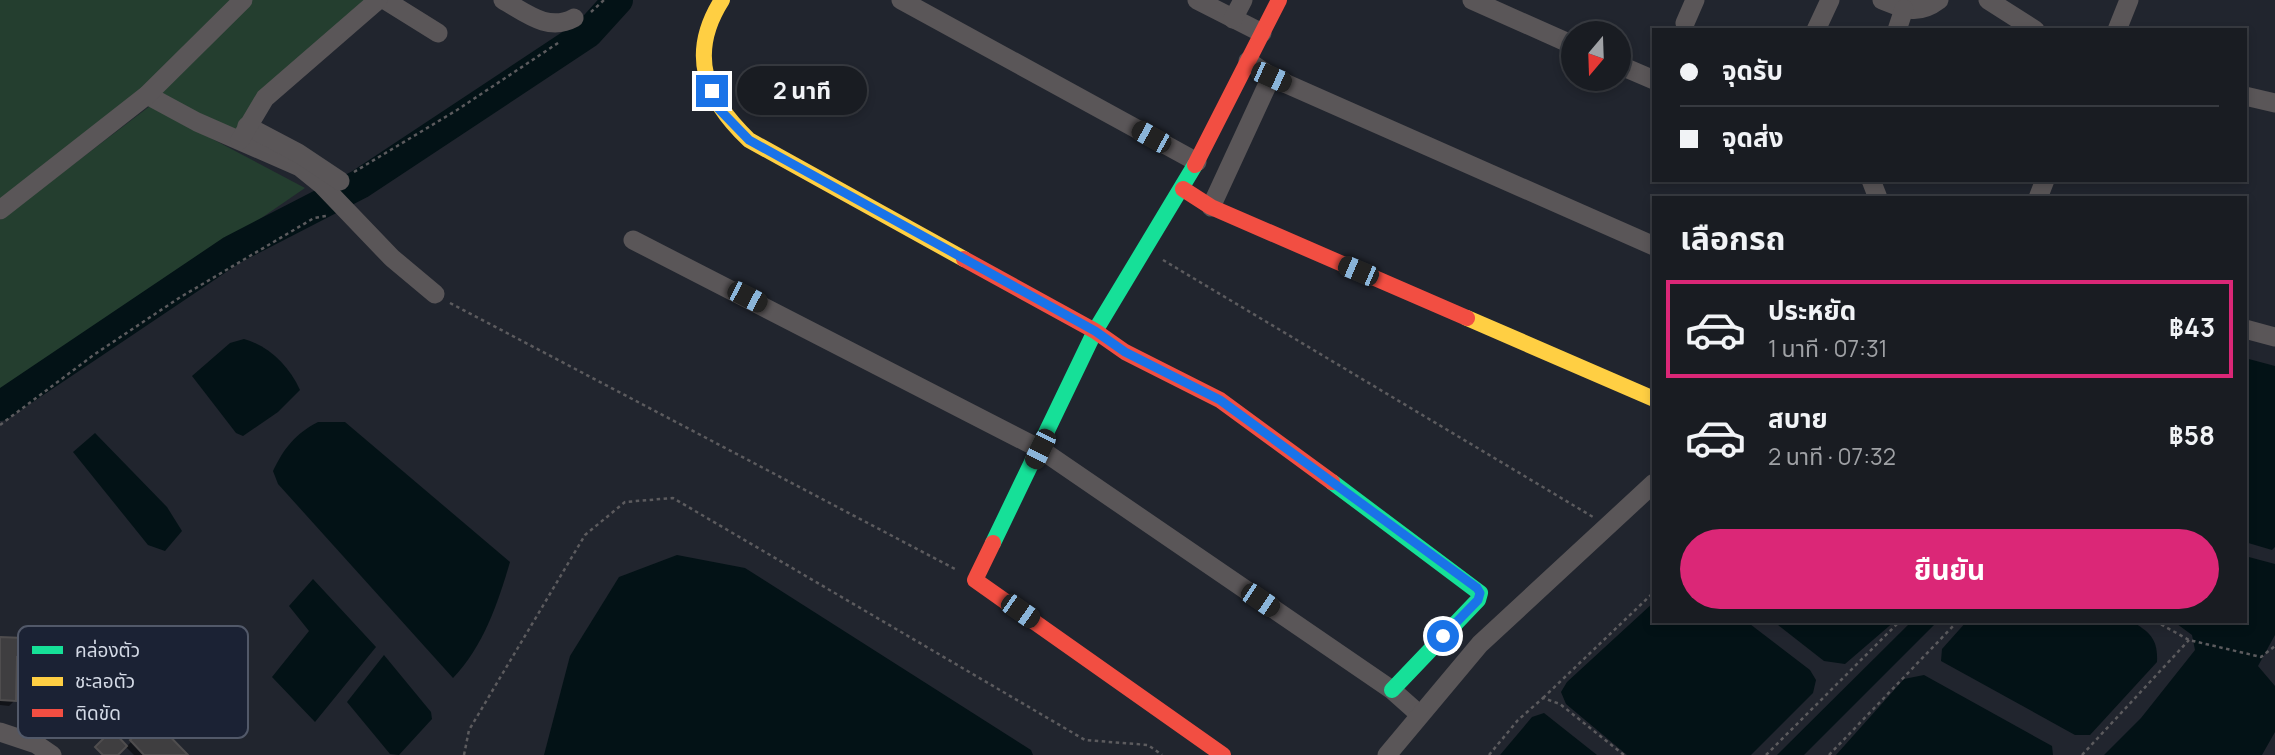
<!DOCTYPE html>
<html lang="th">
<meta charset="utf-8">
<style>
:root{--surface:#191c22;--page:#26292f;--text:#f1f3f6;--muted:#9fa1a5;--line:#373a40;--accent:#db2777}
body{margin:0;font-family:Manrope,"Noto Sans Thai",sans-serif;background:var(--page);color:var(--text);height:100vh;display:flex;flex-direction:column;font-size:26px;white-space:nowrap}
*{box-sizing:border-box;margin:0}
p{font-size:23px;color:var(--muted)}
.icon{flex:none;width:38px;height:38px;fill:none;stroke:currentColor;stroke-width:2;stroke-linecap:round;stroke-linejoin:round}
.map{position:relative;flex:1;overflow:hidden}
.sheet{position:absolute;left:1652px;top:196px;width:595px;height:427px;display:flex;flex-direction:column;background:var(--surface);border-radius:0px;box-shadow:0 4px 10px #0003,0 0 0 2px var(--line)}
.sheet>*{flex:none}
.hud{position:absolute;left:1652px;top:28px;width:595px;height:154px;border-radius:0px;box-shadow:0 4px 10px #0003,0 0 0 2px var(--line);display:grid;align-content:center;height:154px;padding:0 28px;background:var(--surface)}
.needle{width:46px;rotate:199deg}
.fabs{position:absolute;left:1561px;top:21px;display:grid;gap:14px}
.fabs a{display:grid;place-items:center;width:70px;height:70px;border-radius:50%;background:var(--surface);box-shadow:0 4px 10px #0003,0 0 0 2px var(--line);font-size:35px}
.end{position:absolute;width:32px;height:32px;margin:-16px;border:9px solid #1a73e8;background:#fff;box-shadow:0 0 0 4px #fff}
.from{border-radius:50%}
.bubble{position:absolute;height:49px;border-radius:24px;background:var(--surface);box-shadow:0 4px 10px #0003,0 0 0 2px var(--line);font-size:23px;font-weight:700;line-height:49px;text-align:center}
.car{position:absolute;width:21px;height:42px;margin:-21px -10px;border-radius:9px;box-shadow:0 0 5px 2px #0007;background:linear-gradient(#222 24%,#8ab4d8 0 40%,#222 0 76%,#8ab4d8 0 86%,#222 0)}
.hud b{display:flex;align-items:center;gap:24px;height:66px;font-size:26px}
.hud b+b{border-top:2px solid var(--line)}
.hud i{width:18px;height:18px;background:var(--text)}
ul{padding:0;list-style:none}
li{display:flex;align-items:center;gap:21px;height:98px;margin:0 14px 10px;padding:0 14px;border:4px solid transparent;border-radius:0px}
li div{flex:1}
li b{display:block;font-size:26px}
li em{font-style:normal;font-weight:700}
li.on{border-color:var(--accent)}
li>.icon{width:63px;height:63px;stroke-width:1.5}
h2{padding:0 28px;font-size:32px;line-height:84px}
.button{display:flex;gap:14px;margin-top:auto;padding:14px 28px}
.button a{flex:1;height:80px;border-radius:42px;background:var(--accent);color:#fff;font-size:28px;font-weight:700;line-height:80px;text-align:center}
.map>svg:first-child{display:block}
.green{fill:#243e2f}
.water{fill:#031216}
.shadow{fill:#0007}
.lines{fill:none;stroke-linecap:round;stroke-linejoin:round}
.river{stroke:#031216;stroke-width:30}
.building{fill:#3f3e40;stroke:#4f4d4e;stroke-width:2}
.path{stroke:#5c5b5e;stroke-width:2.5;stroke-dasharray:3.5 3.5;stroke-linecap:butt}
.street{stroke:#5a5658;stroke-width:19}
.fast{stroke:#16e098;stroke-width:16}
.slow{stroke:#ffcf43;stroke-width:16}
.jam{stroke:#f24e42;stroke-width:16}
.route{stroke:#1a73e8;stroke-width:9}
.key{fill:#1b2234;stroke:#525969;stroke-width:2}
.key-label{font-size:19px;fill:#d3d9e5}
</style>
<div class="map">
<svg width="2275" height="755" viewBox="0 0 2275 755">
<rect width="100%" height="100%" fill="#21252e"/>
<!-- green -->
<g class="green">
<polygon points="0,0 370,0 265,98 240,140 147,95 0,210"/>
<polygon points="150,106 305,188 0,397 0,220"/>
</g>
<!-- water -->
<g class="water">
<path d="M244,339C269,346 289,366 300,390L278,412L243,436L236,433L192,376L230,343Z"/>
<polygon points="2245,358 2275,366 2275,547 2272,550 2245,542"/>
<path d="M318,422H345L510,562C498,603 483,647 453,678L278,484L273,471C284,448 295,434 318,422Z"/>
<polygon points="95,433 167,507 182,531 165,551 148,545 73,452"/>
<polygon points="677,555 745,568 1031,750 1033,755 544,755 570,656 619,577"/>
<polygon points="2245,556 2275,564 2275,635 2258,666 2275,686 2275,732 2262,755 2104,755 2141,718 2195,650 2192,635 2173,621 2245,621"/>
<polygon points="313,579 376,647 315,722 272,677 309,631 289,606"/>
<polygon points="1654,602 1654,621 1746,621 1810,670 1816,680 1813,693 1751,755 1627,755 1566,704 1561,692 1567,682"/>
<polygon points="1773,621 1895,621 1845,664 1824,661"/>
<polygon points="1912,621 1938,621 1804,755 1777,755"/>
<path d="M1967,621H2131C2150,632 2158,639 2157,662L2090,735H2075L1941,661L1942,649Z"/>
<polygon points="384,655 431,712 432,719 399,755 390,754 347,702"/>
<polygon points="1924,675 2052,746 2053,755 1836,755 1904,679"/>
<polygon points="1544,713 1597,755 1500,755 1532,717"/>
</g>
<!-- shadow -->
<g class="shadow">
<polygon points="0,639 21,656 15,661 15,700 9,706 0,705"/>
<polygon points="153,721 185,755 134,755 126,747"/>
</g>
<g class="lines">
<!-- river -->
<polyline class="river" points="0,406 232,250 360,184 588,33 618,0"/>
</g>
<!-- building -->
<g class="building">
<polygon points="0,637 23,638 23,657 17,657 16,701 0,700"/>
<polygon points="153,719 188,755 144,755 130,740"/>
<polygon points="112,730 127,746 118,755 103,755 95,747"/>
</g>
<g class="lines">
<!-- path -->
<g class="path">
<polyline points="591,12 604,0"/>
<polyline points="354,172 457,110 561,41"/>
<polyline points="1163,260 1593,517"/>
<polyline points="450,303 955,569"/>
<polyline points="0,425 95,354 179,298 314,218 326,216"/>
<polyline points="2155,621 2189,640 2261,657 2275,646"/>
<polyline points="1543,698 1654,592"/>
<polyline points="464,755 469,730 585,535 625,502 673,498 1085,740 1148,745 1162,755"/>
<polyline points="1489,755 1518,720 1543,698 1560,704 1624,755"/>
<polyline points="1766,755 1900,621"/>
<polyline points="1829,755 1958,621"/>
<polyline points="2082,755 2189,640"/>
</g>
<!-- street -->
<g class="street">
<polyline points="385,0 438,33"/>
<path d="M503,0C526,13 548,32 574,18"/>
<polyline points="901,0 1197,162"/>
<polyline points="1197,0 1262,33"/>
<polyline points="1472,0 1573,45"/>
<path d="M1882,0C1904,9 1918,16 1939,0"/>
<polyline points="1988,0 2035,30"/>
<polyline points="1233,19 1243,0"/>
<polyline points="1685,23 1695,0"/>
<polyline points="1816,30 1830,0"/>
<polyline points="1897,30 1904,9"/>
<polyline points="2117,30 2129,0"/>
<polyline points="1248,61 1271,77 1654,246"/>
<polyline points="1619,65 1654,80"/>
<polyline points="147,95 197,122 300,167 321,184 392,258 435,294"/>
<polyline points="2245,96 2275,103"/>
<polyline points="247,126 298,153 340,181"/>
<polyline points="240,140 265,98 378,0"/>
<polyline points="1871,180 1878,198"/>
<polyline points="2038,198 2045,180"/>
<polyline points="1211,207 1271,77"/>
<polyline points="0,210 147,95 243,0"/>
<polyline points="633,240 1040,449 1392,690 1419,714"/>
<polyline points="2245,329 2275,337"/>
<polyline points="0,732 36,744 52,755"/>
<polyline points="1387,755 1480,644 1654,483"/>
</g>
<!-- fast -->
<g class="fast">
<polyline points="1332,482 1480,593 1478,600 1392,690"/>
<polyline points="993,543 1095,331 1195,165"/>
</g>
<!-- slow -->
<g class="slow">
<path d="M722,0C687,55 706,99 749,140L964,259"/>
<polyline points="1467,318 1654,399"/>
</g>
<!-- jam -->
<g class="jam">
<polyline points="1195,165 1279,0"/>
<polyline points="1183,189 1211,207 1467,318"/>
<polyline points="964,259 1095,331 1125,352 1220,400 1332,482"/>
<polyline points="993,543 975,580 1223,755"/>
</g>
</g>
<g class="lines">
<!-- route -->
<polyline class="route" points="712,91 718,108 749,140 1095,331 1125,352 1220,400 1477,588 1480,593 1478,600 1443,636"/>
</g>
<!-- legend -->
<rect x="18" y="626" width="230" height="112" rx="10" class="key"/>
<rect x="32" y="646" width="31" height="8" fill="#16e098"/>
<rect x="32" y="677" width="31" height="9" fill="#ffcf43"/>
<rect x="32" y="709" width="31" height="8" fill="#f24e42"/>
<g class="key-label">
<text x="75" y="657">คล่องตัว</text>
<text x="75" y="688">ชะลอตัว</text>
<text x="75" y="720">ติดขัด</text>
</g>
</svg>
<div class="fabs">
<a><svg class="needle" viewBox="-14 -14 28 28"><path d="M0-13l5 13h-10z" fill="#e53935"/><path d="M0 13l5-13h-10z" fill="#9fa1a5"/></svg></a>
</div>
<i class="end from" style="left:1443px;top:636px"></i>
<i class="end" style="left:712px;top:91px"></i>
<div class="bubble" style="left:737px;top:66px;width:130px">2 นาที</div>
<i class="car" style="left:1271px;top:77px;rotate:114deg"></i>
<i class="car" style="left:1151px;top:137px;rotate:299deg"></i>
<i class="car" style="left:1358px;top:271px;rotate:293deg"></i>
<i class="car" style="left:747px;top:297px;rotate:117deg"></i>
<i class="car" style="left:1040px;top:449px;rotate:206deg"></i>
<i class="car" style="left:1260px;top:600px;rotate:124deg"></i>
<i class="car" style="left:1020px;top:611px;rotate:125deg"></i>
<div class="hud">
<b><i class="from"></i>จุดรับ</b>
<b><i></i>จุดส่ง</b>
</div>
<section class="sheet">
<h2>เลือกรถ</h2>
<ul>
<li class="on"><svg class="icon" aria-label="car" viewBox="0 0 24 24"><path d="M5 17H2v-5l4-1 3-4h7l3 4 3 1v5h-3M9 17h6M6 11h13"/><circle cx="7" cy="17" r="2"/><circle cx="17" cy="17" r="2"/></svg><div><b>ประหยัด</b><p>1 นาที · 07:31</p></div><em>฿43</em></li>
<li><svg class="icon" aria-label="car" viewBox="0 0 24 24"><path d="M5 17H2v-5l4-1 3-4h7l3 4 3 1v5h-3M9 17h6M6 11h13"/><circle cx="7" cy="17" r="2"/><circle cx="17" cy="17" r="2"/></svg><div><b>สบาย</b><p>2 นาที · 07:32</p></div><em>฿58</em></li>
</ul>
<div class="button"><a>ยืนยัน</a></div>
</section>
</div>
